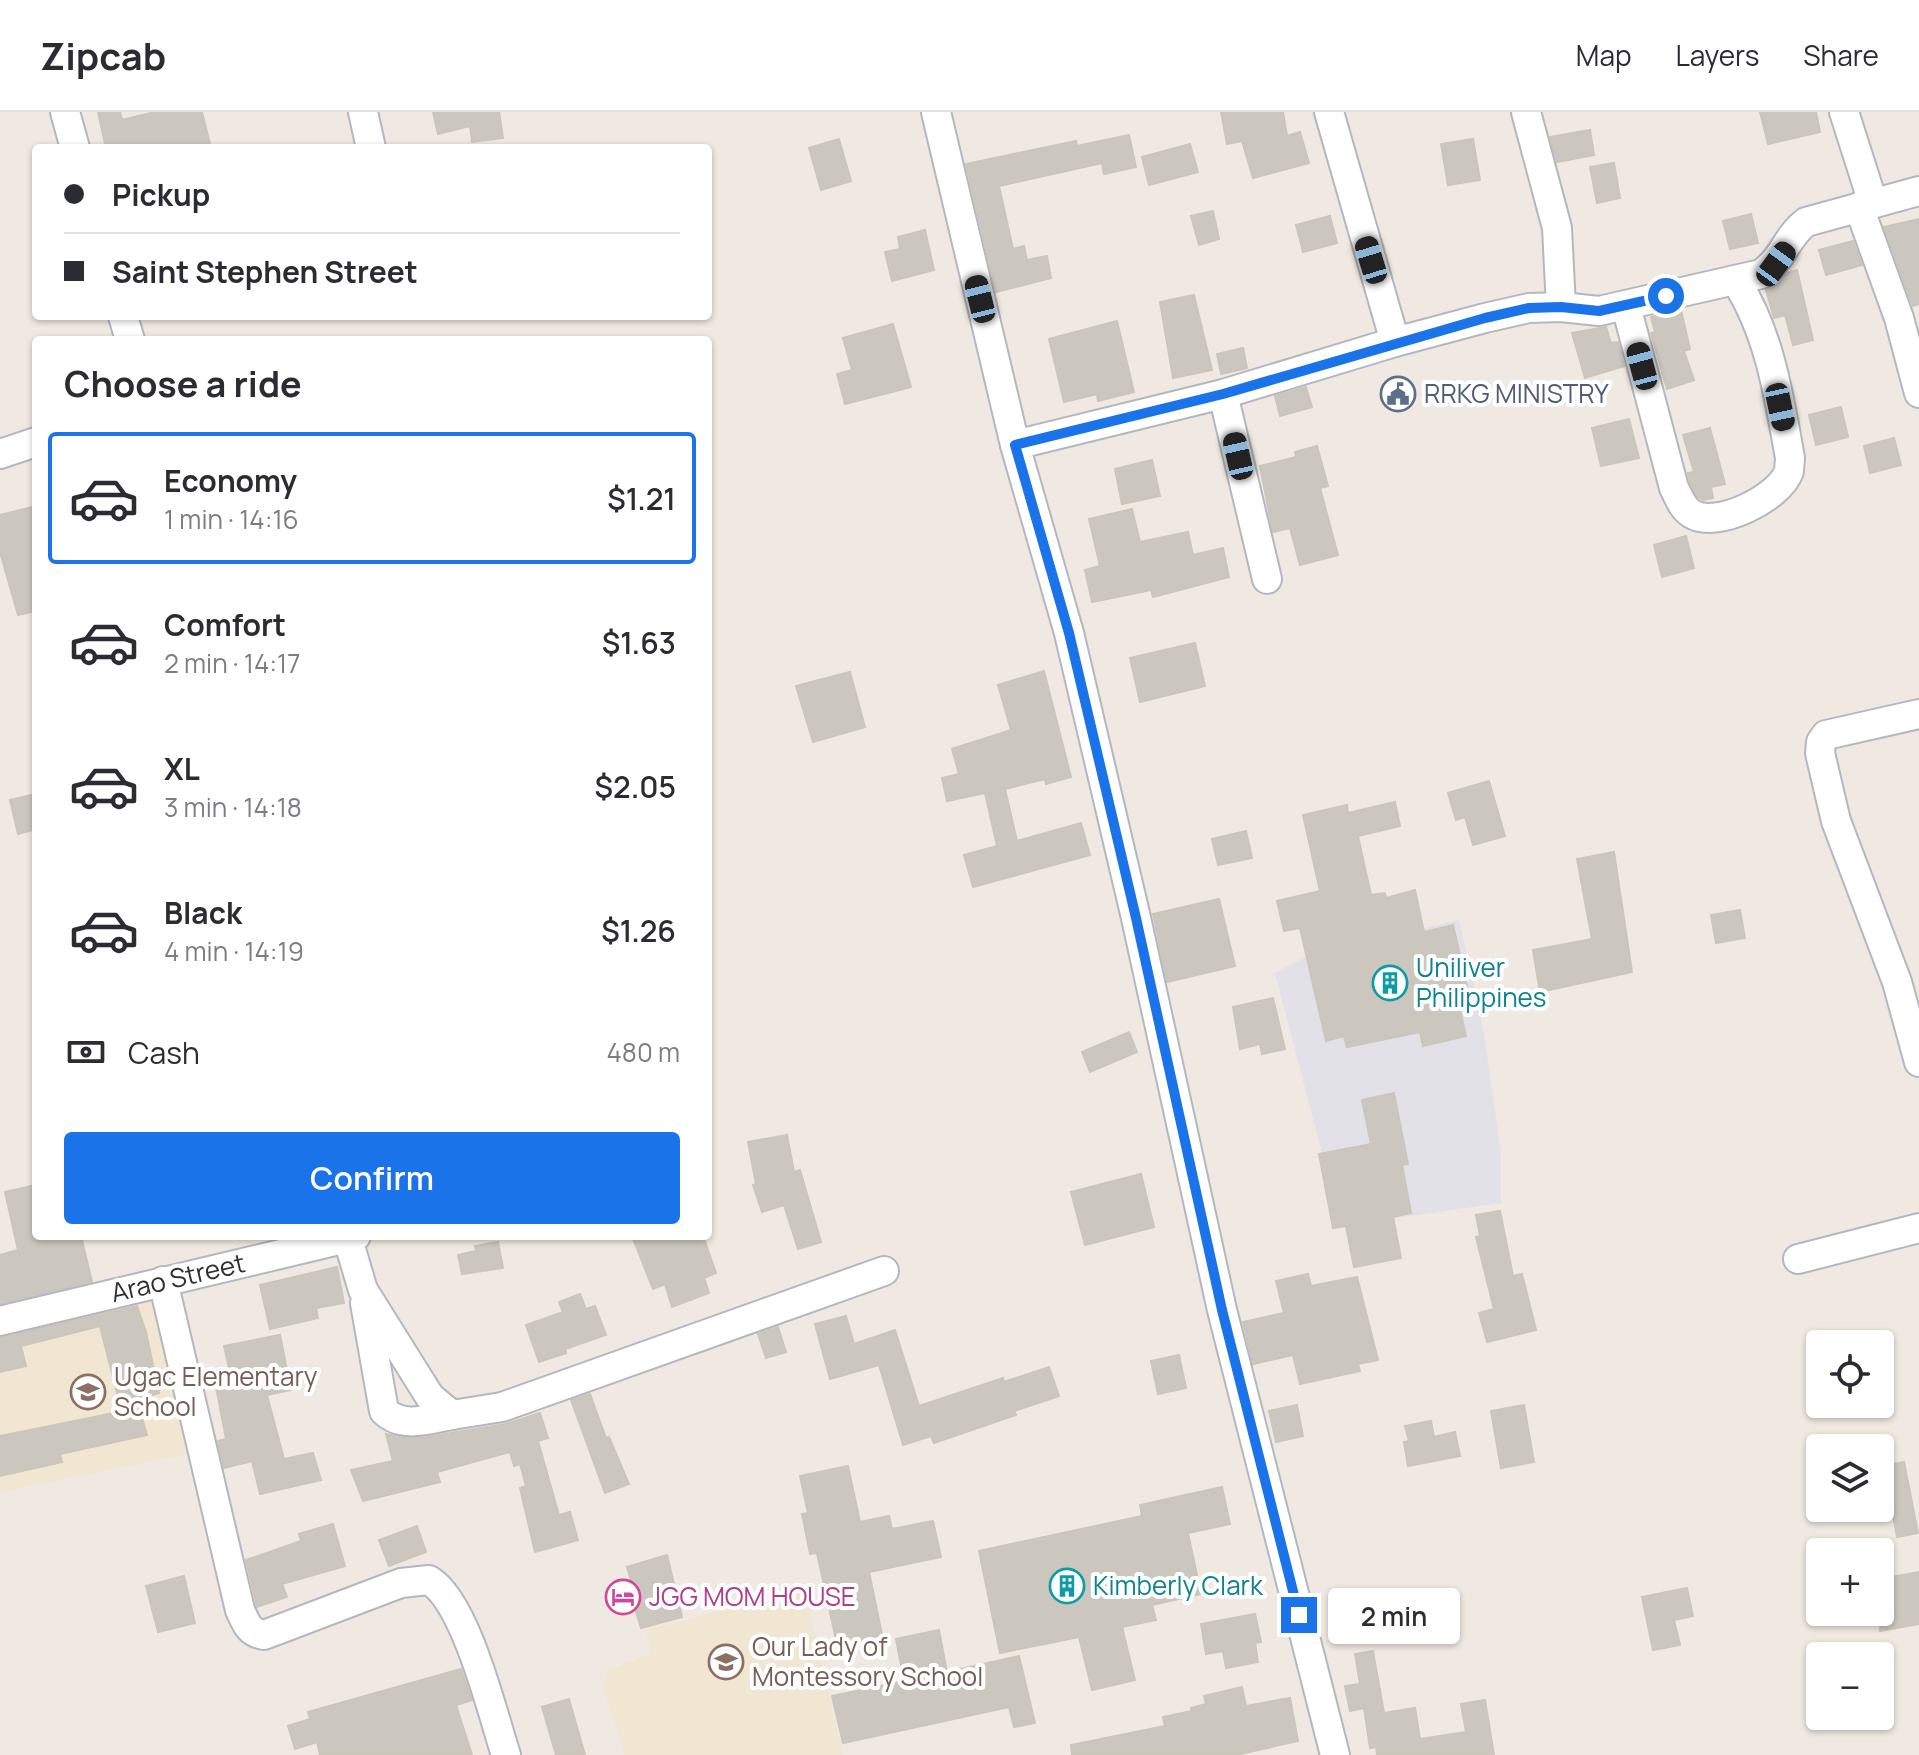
<!DOCTYPE html>
<meta charset="utf-8">
<style>
:root{--surface:#fff;--page:#f7f7f7;--text:#2b2b33;--muted:#7c7c81;--line:#e1e1e2;--accent:#1a73e8}
body{margin:0;font-family:Manrope,sans-serif;background:var(--page);color:var(--text);height:100vh;display:flex;flex-direction:column;font-size:30px;white-space:nowrap}
*{box-sizing:border-box;margin:0}
p{font-size:26px;color:var(--muted)}
.icon{flex:none;width:44px;height:44px;fill:none;stroke:currentColor;stroke-width:2;stroke-linecap:round;stroke-linejoin:round}
.map{position:relative;flex:1;overflow:hidden}
.sheet{position:absolute;left:32px;top:224px;width:680px;height:904px;display:flex;flex-direction:column;background:var(--surface);border-radius:8px;box-shadow:0 2px 6px #0004}
.sheet>*{flex:none}
.banner{position:absolute;left:32px;top:32px;width:680px;height:176px;border-radius:8px;box-shadow:0 2px 6px #0004;display:grid;align-content:center;height:176px;padding:0 32px;background:var(--surface)}
.tools{position:absolute;left:1806px;top:1218px;display:grid;gap:16px}
.tools a{display:grid;place-items:center;width:88px;height:88px;border-radius:8px;background:var(--surface);box-shadow:0 2px 6px #0004;font-size:40px}
.end{position:absolute;width:36px;height:36px;margin:-18px;border:10px solid #1a73e8;background:#fff;box-shadow:0 0 0 4px #fff}
.from{border-radius:50%}
.bubble{position:absolute;height:56px;border-radius:8px;background:var(--surface);box-shadow:0 2px 6px #0004;font-size:26px;font-weight:600;line-height:56px;text-align:center}
.car{position:absolute;width:24px;height:48px;margin:-24px -12px;border-radius:10px;box-shadow:0 0 6px 2px #0007;background:linear-gradient(#222 24%,#8ab4d8 0 40%,#222 0 76%,#8ab4d8 0 86%,#222 0)}
.banner b{display:flex;align-items:center;gap:28px;height:76px;font-size:30px}
.banner b+b{border-top:2px solid var(--line)}
.banner i{width:20px;height:20px;background:var(--text)}
ul{padding:0;list-style:none}
li{display:flex;align-items:center;gap:24px;height:132px;margin:0 16px 12px;padding:0 16px;border:4px solid transparent;border-radius:8px}
li div{flex:1}
li b{display:block;font-size:30px}
li em{font-style:normal;font-weight:600}
li.selected{border-color:var(--accent)}
li>.icon{width:72px;height:72px;stroke-width:1.5}
h2{padding:0 32px;font-size:36px;line-height:96px}
.pay{display:flex;align-items:center;gap:20px;height:88px;padding:0 32px;font-size:30px}
.pay p{margin-inline-start:auto}
.primary-button{display:flex;gap:16px;margin-top:auto;padding:16px 32px}
.primary-button a{flex:1;height:92px;border-radius:8px;background:var(--accent);color:#fff;font-size:32px;font-weight:600;line-height:92px;text-align:center}
header{display:flex;align-items:center;gap:48px;box-sizing:border-box;height:112px;padding:0 40px;background:var(--surface);border-bottom:2px solid var(--line)}
header strong{font-size:38px}
nav{display:flex;gap:44px;margin-inline-start:auto;font-size:28px}
.map>svg:first-child{display:block}
.industrial{fill:#e3e1e8}
.education{fill:#f0e6d1}
.building{fill:#cbc7bf;stroke:#cbc5ba;stroke-width:2}
.lines{fill:none;stroke-linecap:round;stroke-linejoin:round}
.minor-casing{stroke:#b4b7c1;stroke-width:32}
.minor{stroke:#fff;stroke-width:28}
.route{stroke:#1a73e8;stroke-width:10}
.labels{text-anchor:middle;stroke-width:8;stroke-linejoin:round;paint-order:stroke}
.service-label{font-size:26px;fill:#4e5e75;stroke:#fff;text-anchor:start}
.culture-label{font-size:26px;fill:#0d838f;stroke:#fff;text-anchor:start}
.street-label{font-size:26px;fill:#2e2e2e;stroke:#fff}
.education-label{font-size:26px;fill:#785e54;stroke:#fff;text-anchor:start}
.hotel-label{font-size:26px;fill:#b23c85;stroke:#fff;text-anchor:start}
</style>
<header>
<strong>Zipcab</strong>
<nav><a>Map</a><a>Layers</a><a>Share</a></nav>
</header>
<div class="map">
<svg width="1919" height="1643" viewBox="0 0 1919 1643">
<rect width="100%" height="100%" fill="#efe9e1"/>
<!-- industrial -->
<polygon class="industrial" points="1459,808 1484,921 1501,1041 1501,1091 1341,1114 1275,861 1311,842"/>
<!-- education -->
<g class="education">
<polygon points="152,1179 192,1341 0,1380 0,1218"/>
<polygon points="803,1472 843,1643 625,1643 603,1575 608,1558 651,1542 646,1518 684,1509"/>
</g>
<!-- building -->
<g class="building">
<polygon points="98,0 120,0 122,8 155,0 202,0 211,36 106,36"/>
<polygon points="433,0 499,0 503,26 472,30 470,14 438,22"/>
<polygon points="1221,0 1283,0 1287,24 1300,20 1309,51 1253,66 1242,29 1227,32"/>
<polygon points="1760,0 1816,0 1820,20 1768,32"/>
<polygon points="1590,18 1594,43 1557,50 1550,25"/>
<polygon points="1129,23 1136,55 1104,62 1102,51 999,74 1013,137 1024,134 1027,148 1047,144 1051,166 996,180 966,52 1076,29 1077,34"/>
<polygon points="839,27 851,69 821,78 809,36"/>
<polygon points="1473,27 1480,68 1448,73 1441,32"/>
<polygon points="1190,32 1198,60 1149,73 1142,45"/>
<polygon points="1614,51 1620,86 1597,91 1590,55"/>
<polygon points="1213,99 1219,127 1199,133 1191,104"/>
<polygon points="1751,102 1758,131 1730,137 1723,109"/>
<polygon points="1330,104 1337,131 1303,140 1296,113"/>
<polygon points="1919,107 1919,192 1913,194 1884,115"/>
<polygon points="925,118 934,158 892,169 885,140 900,137 898,125"/>
<polygon points="1853,129 1862,153 1826,163 1819,138"/>
<polygon points="1797,158 1813,228 1793,233 1785,203 1774,206 1766,178 1787,161"/>
<polygon points="1194,183 1212,258 1173,266 1160,190"/>
<polygon points="1681,198 1690,237 1684,239 1694,268 1667,277 1651,221 1655,220 1651,205"/>
<polygon points="1117,209 1134,280 1098,289 1097,282 1064,290 1049,227"/>
<polygon points="893,212 911,275 845,292 837,262 852,258 843,226"/>
<polygon points="1606,215 1611,231 1618,230 1624,254 1585,266 1572,221"/>
<polygon points="1243,236 1247,256 1221,262 1217,242"/>
<polygon points="1306,275 1312,295 1280,304 1275,284"/>
<polygon points="1841,295 1848,325 1816,333 1809,303"/>
<polygon points="1629,307 1639,346 1601,354 1592,316"/>
<polygon points="1710,316 1725,372 1711,375 1713,386 1703,388 1697,384 1690,370 1688,361 1694,360 1683,323"/>
<polygon points="1894,326 1901,353 1870,361 1864,334"/>
<polygon points="1317,334 1328,374 1320,376 1338,443 1300,453 1290,416 1273,420 1260,354 1296,345 1295,340"/>
<polygon points="1152,348 1160,384 1122,392 1115,357"/>
<polygon points="36,394 36,499 18,503 0,440 0,403"/>
<polygon points="1132,397 1140,430 1188,420 1193,443 1223,436 1229,465 1153,485 1151,478 1092,490 1085,458 1100,454 1089,407"/>
<polygon points="1686,424 1694,456 1662,465 1654,433"/>
<polygon points="1195,531 1205,574 1140,590 1130,546"/>
<polygon points="1044,559 1071,665 1046,672 1045,667 1005,677 1017,729 1081,711 1090,743 973,775 964,743 997,734 985,681 947,689 942,666 959,662 952,637 1011,618 998,573"/>
<polygon points="850,560 865,615 813,630 796,574"/>
<polygon points="1489,669 1505,724 1473,733 1465,705 1456,708 1448,681"/>
<polygon points="36,682 36,717 18,722 10,688"/>
<polygon points="1395,690 1400,714 1358,724 1371,783 1385,781 1386,786 1415,778 1424,820 1453,813 1472,895 1460,898 1466,924 1423,934 1420,920 1347,935 1344,924 1326,929 1300,816 1284,819 1277,789 1320,779 1303,703 1347,693 1348,701"/>
<polygon points="1246,719 1252,746 1218,753 1212,727"/>
<polygon points="1614,740 1632,860 1540,880 1533,838 1592,827 1577,747"/>
<polygon points="1219,787 1235,854 1167,870 1153,802"/>
<polygon points="1740,798 1745,826 1716,831 1711,803"/>
<polygon points="1273,886 1285,937 1262,942 1260,932 1240,937 1233,895"/>
<polygon points="1129,920 1137,940 1090,960 1082,940"/>
<polygon points="1394,981 1408,1052 1402,1053 1411,1101 1393,1105 1401,1146 1354,1155 1346,1114 1333,1116 1319,1042 1371,1032 1362,988"/>
<polygon points="787,1023 794,1060 800,1058 821,1130 798,1137 784,1093 762,1100 753,1073 756,1072 748,1030"/>
<polygon points="1141,1062 1154,1115 1085,1133 1071,1080"/>
<polygon points="36,1073 36,1124 81,1124 92,1170 0,1192 0,1143 18,1138 5,1080"/>
<polygon points="1500,1099 1513,1164 1522,1162 1536,1218 1487,1230 1479,1201 1494,1197 1476,1125 1480,1124 1476,1103"/>
<polygon points="632,1124 703,1124 716,1161 704,1166 709,1181 672,1195 665,1172 653,1177"/>
<polygon points="498,1130 503,1156 462,1162 458,1143 476,1139 475,1134"/>
<polygon points="337,1155 344,1191 316,1196 318,1206 270,1217 260,1173"/>
<polygon points="1308,1162 1311,1174 1357,1165 1378,1248 1358,1252 1360,1259 1300,1272 1293,1243 1253,1252 1243,1210 1284,1201 1276,1169"/>
<polygon points="580,1182 586,1197 595,1194 606,1223 565,1237 566,1241 539,1250 526,1213 563,1200 559,1190"/>
<polygon points="137,1194 146,1220 159,1281 120,1293 100,1214 21,1234 26,1254 0,1260 0,1226"/>
<polygon points="846,1204 854,1232 895,1218 919,1294 1003,1266 1004,1270 1049,1255 1059,1284 1014,1299 1016,1303 934,1331 931,1324 903,1333 879,1253 830,1267 815,1212"/>
<polygon points="778,1215 786,1240 766,1246 758,1222"/>
<polygon points="280,1223 291,1278 267,1283 284,1347 313,1341 321,1368 260,1382 252,1349 224,1356 218,1329 226,1327 213,1259 229,1256 224,1234"/>
<polygon points="1179,1243 1186,1276 1158,1282 1151,1249"/>
<polygon points="590,1282 606,1326 609,1325 629,1372 605,1381 571,1288"/>
<polygon points="1297,1293 1303,1324 1276,1330 1269,1299"/>
<polygon points="1524,1293 1534,1350 1501,1356 1491,1299"/>
<polygon points="139,1296 147,1323 60,1342 62,1350 0,1364 0,1324"/>
<polygon points="540,1301 548,1326 538,1329 559,1403 570,1400 578,1428 535,1440 520,1376 526,1374 520,1352 514,1354 510,1340 437,1360 440,1370 363,1389 351,1358 393,1349 386,1322 408,1326 427,1325 505,1312"/>
<polygon points="1431,1309 1434,1325 1455,1320 1460,1344 1408,1354 1404,1330 1409,1329 1405,1314"/>
<polygon points="1904,1350 1918,1421 1897,1425 1893,1404 1880,1406 1880,1355"/>
<polygon points="848,1354 860,1410 889,1404 892,1417 933,1409 941,1445 869,1460 883,1527 838,1537 817,1441 810,1442 802,1402 808,1401 800,1364"/>
<polygon points="1222,1375 1230,1412 1188,1421 1201,1482 1152,1493 1156,1508 1122,1515 1135,1568 1092,1578 1079,1525 1000,1541 979,1439 1142,1404 1140,1393"/>
<polygon points="333,1412 345,1454 282,1472 287,1485 257,1495 246,1448 301,1429 299,1422"/>
<polygon points="417,1414 426,1440 389,1454 379,1428"/>
<polygon points="667,1443 682,1505 641,1516 633,1490 637,1489 627,1455"/>
<polygon points="1919,1460 1919,1512 1880,1519 1880,1467"/>
<polygon points="184,1464 195,1511 158,1520 146,1474"/>
<polygon points="1687,1476 1693,1504 1674,1508 1680,1533 1653,1538 1642,1485"/>
<polygon points="1255,1502 1261,1530 1255,1531 1258,1550 1226,1556 1223,1539 1206,1542 1201,1512"/>
<polygon points="939,1518 947,1560 1019,1544 1035,1611 1014,1615 1009,1595 843,1631 832,1584 904,1569 896,1527"/>
<polygon points="1373,1539 1384,1601 1415,1596 1420,1627 1466,1620 1461,1592 1485,1588 1494,1643 1377,1643 1376,1635 1370,1636 1364,1596 1350,1599 1345,1574 1360,1572 1355,1542"/>
<polygon points="461,1557 472,1588 456,1593 472,1643 320,1643 317,1630 295,1637 288,1614 310,1607 308,1600"/>
<polygon points="1242,1575 1246,1594 1290,1586 1298,1629 1236,1643 1072,1643 1071,1633 1165,1614 1163,1605 1192,1599 1191,1596 1206,1592 1204,1584"/>
<polygon points="569,1587 585,1643 556,1643 542,1595"/>
</g>
<g class="lines">
<!-- minor casing -->
<g class="minor-casing">
<g id="minor">
<polyline points="65,0 75,36"/>
<polyline points="363,0 371,36"/>
<polyline points="936,0 1015,333 1069,521 1136,806 1222,1198 1335,1643"/>
<polyline points="1329,0 1395,230"/>
<polyline points="1526,0 1557,116 1561,195"/>
<polyline points="1844,0 1873,91"/>
<polyline points="1859,95 1899,206 1919,281"/>
<path d="M1626,194L1674,376C1679,385 1682,396 1692,402C1717,417 1780,386 1789,359C1789,358 1790,347 1790,346C1779,285 1770,222 1736,169"/>
<polyline points="123,204 130,228"/>
<polyline points="1223,282 1267,467"/>
<path d="M1015,333L1223,282L1395,230L1485,206L1529,196L1561,195L1599,199L1761,162C1785,145 1786,125 1806,110L1919,79"/>
<polyline points="0,342 36,330"/>
<polyline points="1919,602 1826,623 1821,630 1820,641 1836,709 1897,870 1919,950"/>
<polyline points="347,1124 363,1178 430,1285 452,1303 502,1295 884,1159"/>
<polyline points="1798,1147 1919,1116"/>
<path d="M163,1169L240,1498C246,1511 249,1521 264,1523L401,1471L429,1468C466,1490 492,1600 506,1643"/>
<path d="M365,1191L384,1299C403,1317 429,1307 452,1303"/>
<polyline points="0,1209 356,1124"/>
</g>
</g>
<!-- minor -->
<use href="#minor" class="minor"/>
</g>
<g class="lines">
<!-- route -->
<polyline class="route" points="1299,1503 1222,1198 1136,806 1069,521 1015,333 1223,282 1485,206 1529,196 1561,195 1599,199 1666,184"/>
</g>
<!-- icons -->
<defs>
<g id="civic-ring" transform="scale(1.8)"><circle r="9.5" fill="#fff" stroke="#5c6f8a" stroke-width="1.5"/><path d="M-.6-6.5H3V-4.5H.6V-3L4-1V1h2V6H-6V1h2V-1L-.6-3ZM-1.2 2.5V6h2.4V2.5Z" fill="#5c6f8a"/></g>
<g id="building-ring" transform="scale(1.8)"><circle r="9.5" fill="#fff" stroke="#0f9aa8" stroke-width="1.5"/><path d="M-4-6H4V6H1V3H-1V6H-4ZM-2.5-4.3h1.7v1.8h-1.7ZM.8-4.3h1.7v1.8H.8ZM-2.5-1h1.7V.8h-1.7ZM.8-1h1.7V.8H.8Z" fill="#0f9aa8"/></g>
<g id="school-ring" transform="scale(1.8)"><circle r="9.5" fill="#fff" stroke="#8d6e63" stroke-width="1.5"/><path d="M0-5L7-2L0 1L-7-2ZM-4 1L0 2.5L4 1V4Q0 6-4 4Z" fill="#8d6e63"/></g>
<g id="hotel-ring" transform="scale(1.8)"><circle r="9.5" fill="#fff" stroke="#d1479c" stroke-width="1.5"/><path d="M-6-4.5h1.5V1H6V5H4.5V3h-9V5H-6ZM-4 0a1.8 1.8 0 1 1 3.6 0ZM.5 0V-2.5h3Q6-2.5 6 0Z" fill="#d1479c"/></g>
</defs>
<g fill-rule="evenodd">
<use href="#civic-ring" x="1398" y="282"/>
<use href="#building-ring" x="1390" y="871"/>
<use href="#school-ring" x="88" y="1280"/>
<use href="#building-ring" x="1067" y="1474"/>
<use href="#hotel-ring" x="623" y="1485"/>
<use href="#school-ring" x="726" y="1550"/>
</g>
<g class="labels">
<!-- service labels -->
<g class="service-label">
<text x="1424" y="291">RRKG MINISTRY</text>
</g>
<!-- culture labels -->
<g class="culture-label">
<text x="1416" y="865">Uniliver<tspan x="1416" dy="30">Philippines</tspan></text>
<text x="1093" y="1483">Kimberly Clark</text>
</g>
<!-- street labels -->
<g class="street-label">
<text transform="translate(178 1166) rotate(-13)" y="9">Arao Street</text>
</g>
<!-- education labels -->
<g class="education-label">
<text x="114" y="1274">Ugac Elementary<tspan x="114" dy="30">School</tspan></text>
<text x="752" y="1544">Our Lady of<tspan x="752" dy="30">Montessory School</tspan></text>
</g>
<!-- hotel labels -->
<g class="hotel-label">
<text x="649" y="1494">JGG MOM HOUSE</text>
</g>
</g>
</svg>
<div class="tools">
<a><svg class="icon" aria-label="locate" viewBox="0 0 24 24"><circle cx="12" cy="12" r="6"/><path d="M12 2v4M12 18v4M2 12h4M18 12h4"/></svg></a>
<a><svg class="icon" aria-label="layers" viewBox="0 0 24 24"><path d="M12 4l9 5-9 5-9-5zM3 14l9 5 9-5"/></svg></a>
<a>+</a>
<a>−</a>
</div>
<i class="end from" style="left:1666px;top:184px"></i>
<i class="end" style="left:1299px;top:1503px"></i>
<div class="bubble" style="left:1328px;top:1476px;width:132px">2 min</div>
<i class="car" style="left:1371px;top:148px;rotate:343deg"></i>
<i class="car" style="left:1776px;top:152px;rotate:36deg"></i>
<i class="car" style="left:980px;top:187px;rotate:346deg"></i>
<i class="car" style="left:1642px;top:254px;rotate:345deg"></i>
<i class="car" style="left:1780px;top:295px;rotate:168deg"></i>
<i class="car" style="left:1238px;top:344px;rotate:347deg"></i>
<div class="banner">
<b><i class="from"></i>Pickup</b>
<b><i></i>Saint Stephen Street</b>
</div>
<section class="sheet">
<h2>Choose a ride</h2>
<ul>
<li class="selected"><svg class="icon" aria-label="car" viewBox="0 0 24 24"><path d="M5 17H2v-5l4-1 3-4h7l3 4 3 1v5h-3M9 17h6M6 11h13"/><circle cx="7" cy="17" r="2"/><circle cx="17" cy="17" r="2"/></svg><div><b>Economy</b><p>1 min · 14:16</p></div><em>$1.21</em></li>
<li><svg class="icon" aria-label="car" viewBox="0 0 24 24"><path d="M5 17H2v-5l4-1 3-4h7l3 4 3 1v5h-3M9 17h6M6 11h13"/><circle cx="7" cy="17" r="2"/><circle cx="17" cy="17" r="2"/></svg><div><b>Comfort</b><p>2 min · 14:17</p></div><em>$1.63</em></li>
<li><svg class="icon" aria-label="car" viewBox="0 0 24 24"><path d="M5 17H2v-5l4-1 3-4h7l3 4 3 1v5h-3M9 17h6M6 11h13"/><circle cx="7" cy="17" r="2"/><circle cx="17" cy="17" r="2"/></svg><div><b>XL</b><p>3 min · 14:18</p></div><em>$2.05</em></li>
<li><svg class="icon" aria-label="car" viewBox="0 0 24 24"><path d="M5 17H2v-5l4-1 3-4h7l3 4 3 1v5h-3M9 17h6M6 11h13"/><circle cx="7" cy="17" r="2"/><circle cx="17" cy="17" r="2"/></svg><div><b>Black</b><p>4 min · 14:19</p></div><em>$1.26</em></li>
</ul>
<div class="pay"><svg class="icon" aria-label="cash" viewBox="0 0 24 24"><path d="M3 7h18v10H3z"/><circle cx="12" cy="12" r="2"/></svg>Cash<p>480 m</p></div>
<div class="primary-button"><a>Confirm</a></div>
</section>
</div>
